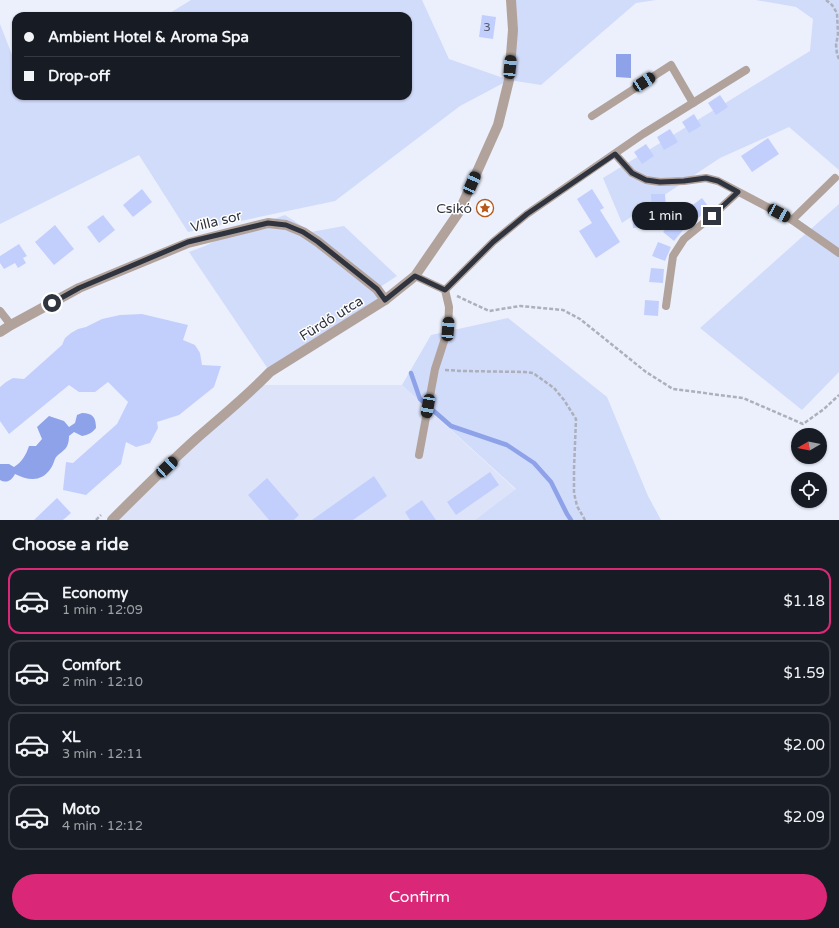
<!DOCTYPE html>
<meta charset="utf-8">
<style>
:root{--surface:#171b24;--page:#242831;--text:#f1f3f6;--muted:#9ea1a6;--line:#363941;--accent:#db2777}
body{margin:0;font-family:"Varela Round",sans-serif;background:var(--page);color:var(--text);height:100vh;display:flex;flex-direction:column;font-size:15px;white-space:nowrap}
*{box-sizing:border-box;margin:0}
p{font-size:13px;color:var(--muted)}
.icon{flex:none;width:22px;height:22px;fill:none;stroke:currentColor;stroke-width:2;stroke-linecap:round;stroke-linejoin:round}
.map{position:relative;height:520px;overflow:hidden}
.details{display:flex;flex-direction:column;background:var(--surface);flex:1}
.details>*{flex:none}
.guide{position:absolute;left:12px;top:12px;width:400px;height:88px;border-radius:12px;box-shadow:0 1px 3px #0004;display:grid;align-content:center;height:88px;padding:0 12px;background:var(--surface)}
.needle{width:26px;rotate:260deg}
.fabs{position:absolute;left:791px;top:428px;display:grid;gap:8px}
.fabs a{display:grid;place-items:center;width:36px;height:36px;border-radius:50%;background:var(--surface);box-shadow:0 1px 3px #0004;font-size:20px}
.end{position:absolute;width:18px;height:18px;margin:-9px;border:5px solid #30343f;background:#fff;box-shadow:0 0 0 2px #fff}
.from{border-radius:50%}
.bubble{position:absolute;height:28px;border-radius:14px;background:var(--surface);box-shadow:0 1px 3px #0004;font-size:13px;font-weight:600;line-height:28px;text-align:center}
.car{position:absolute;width:12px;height:24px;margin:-12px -6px;border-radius:5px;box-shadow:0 0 3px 1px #0007;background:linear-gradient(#222 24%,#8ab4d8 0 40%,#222 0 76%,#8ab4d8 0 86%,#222 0)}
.guide b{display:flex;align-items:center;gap:14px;height:38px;font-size:15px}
.guide b+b{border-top:1px solid var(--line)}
.guide i{width:10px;height:10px;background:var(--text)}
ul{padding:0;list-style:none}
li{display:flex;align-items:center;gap:12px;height:66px;margin:0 8px 6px;padding:0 4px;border:2px solid var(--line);border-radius:12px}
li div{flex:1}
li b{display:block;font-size:15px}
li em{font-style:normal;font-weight:600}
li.selected{border-color:var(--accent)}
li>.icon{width:36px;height:36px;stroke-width:1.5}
h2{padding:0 12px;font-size:18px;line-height:48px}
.cta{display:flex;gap:8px;margin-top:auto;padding:8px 12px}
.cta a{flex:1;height:46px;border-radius:24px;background:var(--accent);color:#fff;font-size:16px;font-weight:600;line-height:46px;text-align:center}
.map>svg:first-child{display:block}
.built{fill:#dde4fa}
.green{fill:#d1dbfa}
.water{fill:#8ea2ea}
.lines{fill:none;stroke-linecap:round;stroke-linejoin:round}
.stream{stroke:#8ea2ea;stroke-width:4.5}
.building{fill:#c2cffd}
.path{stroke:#acb0bc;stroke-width:2.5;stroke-dasharray:4 2;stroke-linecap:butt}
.lane{stroke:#b1a39c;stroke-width:8}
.street{stroke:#b1a39c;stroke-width:10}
.route{stroke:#30343f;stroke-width:5}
.labels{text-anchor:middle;stroke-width:3;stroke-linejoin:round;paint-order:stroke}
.number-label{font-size:12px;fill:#545b6e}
.poi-label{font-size:14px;fill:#30343f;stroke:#fff;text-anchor:end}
.street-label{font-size:14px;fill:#30343f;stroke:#fff}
</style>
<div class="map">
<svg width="839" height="520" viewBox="0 0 839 520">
<rect width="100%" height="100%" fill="#ecf0fc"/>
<!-- built -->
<polygon class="built" points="257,385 402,385 516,490 475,520 116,520"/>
<!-- green -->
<g class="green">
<polygon points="191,0 422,0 449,59 509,80 511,0 656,0 636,3 541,85 509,80 460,106 335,201 188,232 139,155 0,224 0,24 16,65 16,96 28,96 29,99 34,96 408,96 408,16 165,16"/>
<polygon points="756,0 839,0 839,170 789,127 720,158 622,223 603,178 810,51 813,19 796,7"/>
<polygon points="839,204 839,372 802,410 700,328"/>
<polygon points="285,215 311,232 344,226 397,276 377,289 385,300 270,372 189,252 205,246 221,238"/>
<polygon points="508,318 607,397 648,496 661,520 475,520 516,489 402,385 431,335"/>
</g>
<!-- water -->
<g class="water">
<polygon points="616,54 631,54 631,78 616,77"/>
<path d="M82,413C93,413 96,418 96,428C92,433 88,435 82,436L74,432L69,436C69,441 68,447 64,450C62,452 59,454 57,456C54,459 54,464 51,468C42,482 29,481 15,474C12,480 7,484 0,480V464H9L14,467C22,462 26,455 29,446H36L42,439L37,427L49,416L64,421L69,427L75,423L77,415Z"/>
</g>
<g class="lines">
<!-- stream -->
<polyline class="stream" points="411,373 420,399 451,426 507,445 534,463 551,482 567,514 571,520"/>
</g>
<!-- building -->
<g class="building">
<polygon points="482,15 496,17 493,39 479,37"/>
<polygon points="720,95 728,107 716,115 708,103"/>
<polygon points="694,114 701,126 689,133 682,122"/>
<polygon points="670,129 678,142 664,150 657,137"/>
<polygon points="768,138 779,154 752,172 741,156"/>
<polygon points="646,144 654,156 642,164 634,152"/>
<polygon points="142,189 152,202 133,217 123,205"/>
<polygon points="592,189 604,208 600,210 620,242 596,258 579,231 592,223 577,199"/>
<polygon points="651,194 665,194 666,208 652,209"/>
<polygon points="702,198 710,209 698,218 690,207"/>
<polygon points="632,213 646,213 647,227 633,228"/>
<polygon points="103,215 115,230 99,243 87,227"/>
<polygon points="673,221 683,230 674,241 663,232"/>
<polygon points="55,225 74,249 54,265 35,242"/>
<polygon points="658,242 671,247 665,261 652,256"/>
<polygon points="19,244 27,256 23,258 26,263 18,268 15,263 4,269 0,263 0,256"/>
<polygon points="651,268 664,269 663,283 649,282"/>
<polygon points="645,300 659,301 658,316 644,315"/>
<polygon points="142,314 188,325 183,340 195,345 200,353 202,365 221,366 214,387 179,415 157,422 158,428 150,443 136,447 126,442 121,464 86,495 63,490 66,462 73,463 117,424 128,402 108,382 95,392 79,392 69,385 9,434 0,421 0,387 6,382 13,378 24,379 62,345 65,338 71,333 78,329 86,327 102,319 120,315"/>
<polygon points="490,472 499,485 456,515 447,502"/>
<polygon points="374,476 387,496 353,520 312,520"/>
<polygon points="267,478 299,515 294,520 269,520 248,495"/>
<polygon points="57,498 71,513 63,520 34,520"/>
<polygon points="422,500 436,520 410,520 405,512"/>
</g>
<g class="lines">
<!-- path -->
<g class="path">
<polyline points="826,0 832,5 837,13 838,34 836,45 837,54 839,59"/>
<polyline points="457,296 489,311 520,306 563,310 580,319 646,372 673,389 743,398 803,424 824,409 839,395"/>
<polyline points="445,370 463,371 525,372 533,373 554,388 564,400 576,419 574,469 574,493 577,506 585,520"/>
<polyline points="96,520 101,515"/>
</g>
<!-- lane -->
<g class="lane">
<polyline points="592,116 671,65 693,103"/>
<polyline points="615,154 632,173 646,180 660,182 684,181 706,178 718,181 792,220 839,253"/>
<polyline points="792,220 835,178"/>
<polyline points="415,276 445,290 449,307 448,329 435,369 419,455"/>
<polyline points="445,290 493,242 527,214 643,134 746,70"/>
<polyline points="666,306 673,256 684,239 712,216 738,192"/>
<polyline points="0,311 11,325"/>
</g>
<!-- street -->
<g class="street">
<polyline points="0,332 11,325 79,288 188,243 268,223 286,225 303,232 318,242 377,289 385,300"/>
<path d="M112,520C140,492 168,464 197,438C222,416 247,396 270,372L385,300L415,276L459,212L498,125L509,80L513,30L511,0"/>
</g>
</g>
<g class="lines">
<!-- route -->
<polyline class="route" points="52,303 79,288 188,242 268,223 286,225 303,232 318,242 377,289 385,300 415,276 445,290 493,242 527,214 615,154 632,173 646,180 660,182 684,181 706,178 718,181 738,192 712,216"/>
</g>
<!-- icons -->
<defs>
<g id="sight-ring" transform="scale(0.9)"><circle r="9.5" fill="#fff" stroke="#b85718" stroke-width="1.5"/><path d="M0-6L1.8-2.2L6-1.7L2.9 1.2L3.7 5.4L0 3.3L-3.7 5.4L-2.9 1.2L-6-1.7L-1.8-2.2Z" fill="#b85718"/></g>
</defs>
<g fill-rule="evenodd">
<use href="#sight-ring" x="485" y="208"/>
</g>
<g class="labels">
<!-- number labels -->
<g class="number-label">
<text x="487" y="31">3</text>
</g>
<!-- poi labels -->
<g class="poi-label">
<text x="472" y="213">Csikó</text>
</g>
<!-- street labels -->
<g class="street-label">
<text transform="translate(216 221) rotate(-14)" y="5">Villa sor</text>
<text transform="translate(331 318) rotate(-32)" y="5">Fürdő utca</text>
</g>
</g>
</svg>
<div class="fabs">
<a><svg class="needle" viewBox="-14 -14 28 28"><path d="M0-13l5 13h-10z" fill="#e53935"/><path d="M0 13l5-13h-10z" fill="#9ea1a6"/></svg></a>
<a><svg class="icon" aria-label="locate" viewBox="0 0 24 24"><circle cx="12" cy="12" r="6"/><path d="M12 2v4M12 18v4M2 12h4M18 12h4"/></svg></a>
</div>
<i class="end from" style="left:52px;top:303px"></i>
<i class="end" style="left:712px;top:216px"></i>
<div class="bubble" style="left:632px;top:202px;width:66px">1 min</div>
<i class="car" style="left:510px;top:67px;rotate:5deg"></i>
<i class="car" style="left:644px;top:82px;rotate:57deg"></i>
<i class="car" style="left:472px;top:183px;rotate:24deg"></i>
<i class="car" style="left:779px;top:213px;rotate:118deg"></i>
<i class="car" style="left:448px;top:329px;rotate:4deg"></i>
<i class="car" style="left:428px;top:406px;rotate:190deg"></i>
<i class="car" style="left:167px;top:467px;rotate:47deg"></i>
<div class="guide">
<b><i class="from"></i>Ambient Hotel &amp; Aroma Spa</b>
<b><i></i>Drop-off</b>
</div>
</div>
<section class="details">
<h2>Choose a ride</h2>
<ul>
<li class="selected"><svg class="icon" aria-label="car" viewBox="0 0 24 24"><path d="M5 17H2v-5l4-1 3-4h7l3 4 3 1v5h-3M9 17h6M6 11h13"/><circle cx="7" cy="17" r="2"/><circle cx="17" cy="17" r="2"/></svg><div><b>Economy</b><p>1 min · 12:09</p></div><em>$1.18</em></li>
<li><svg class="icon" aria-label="car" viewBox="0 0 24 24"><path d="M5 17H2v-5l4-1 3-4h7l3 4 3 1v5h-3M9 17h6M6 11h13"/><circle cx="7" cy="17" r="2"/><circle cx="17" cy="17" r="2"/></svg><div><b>Comfort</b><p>2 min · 12:10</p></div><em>$1.59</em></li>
<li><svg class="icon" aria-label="car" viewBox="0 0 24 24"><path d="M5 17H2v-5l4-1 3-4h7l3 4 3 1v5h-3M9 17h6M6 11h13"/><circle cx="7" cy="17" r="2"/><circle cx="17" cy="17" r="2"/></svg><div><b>XL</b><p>3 min · 12:11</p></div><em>$2.00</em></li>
<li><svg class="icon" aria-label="car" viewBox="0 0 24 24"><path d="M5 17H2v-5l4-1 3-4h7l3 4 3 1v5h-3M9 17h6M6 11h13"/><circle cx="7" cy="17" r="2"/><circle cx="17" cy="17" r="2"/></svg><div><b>Moto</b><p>4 min · 12:12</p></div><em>$2.09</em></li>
</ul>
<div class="cta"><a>Confirm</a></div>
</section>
